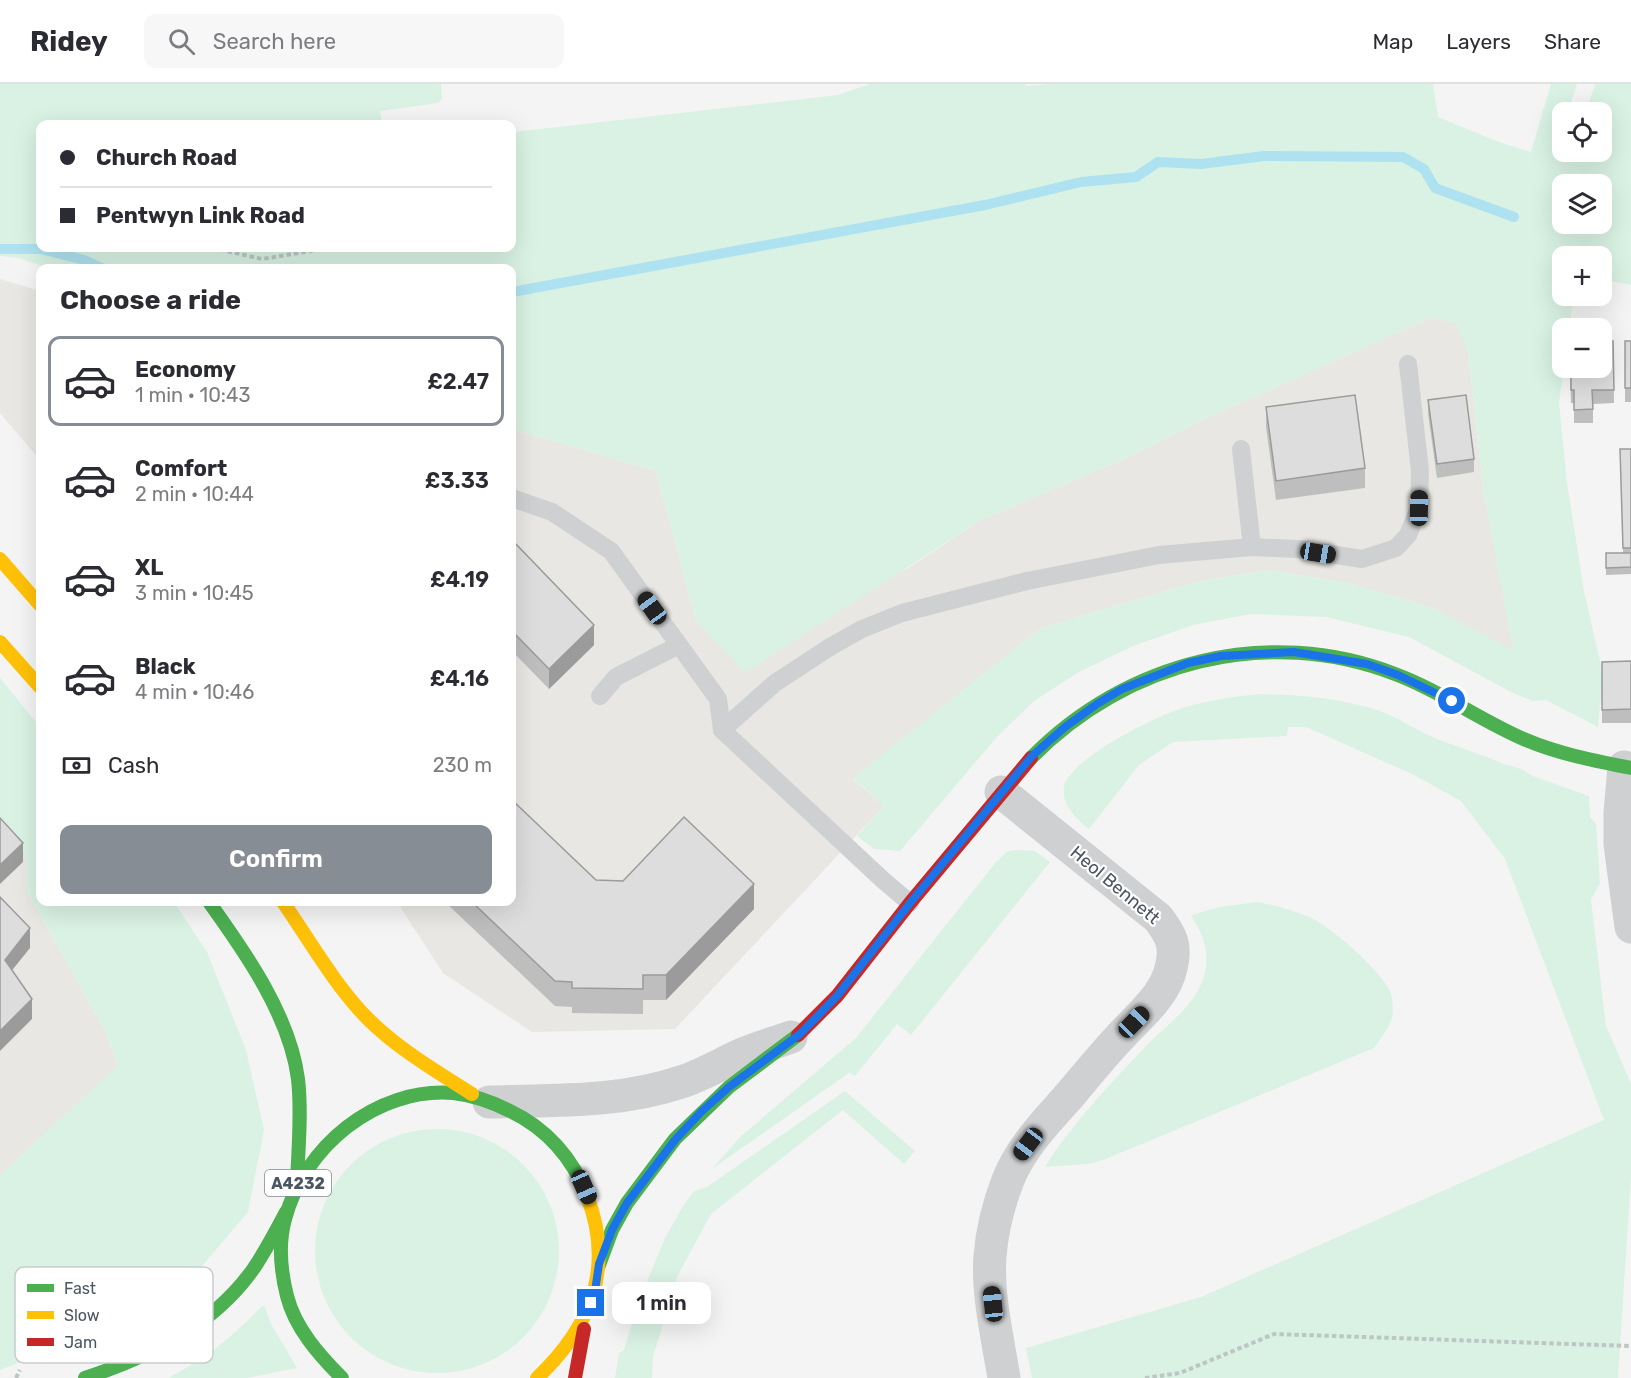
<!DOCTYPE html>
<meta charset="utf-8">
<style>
:root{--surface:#fff;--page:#f7f7f7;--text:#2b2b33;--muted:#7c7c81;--line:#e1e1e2;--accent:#868d94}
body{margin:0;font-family:Rubik,sans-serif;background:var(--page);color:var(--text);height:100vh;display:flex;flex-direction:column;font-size:22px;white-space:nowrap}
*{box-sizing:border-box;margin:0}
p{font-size:20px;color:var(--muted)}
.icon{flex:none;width:33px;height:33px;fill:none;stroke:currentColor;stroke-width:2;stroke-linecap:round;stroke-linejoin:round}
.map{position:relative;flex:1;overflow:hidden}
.panel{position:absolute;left:36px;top:180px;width:480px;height:642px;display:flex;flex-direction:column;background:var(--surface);border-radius:12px;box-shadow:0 6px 24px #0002}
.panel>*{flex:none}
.hud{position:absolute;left:36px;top:36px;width:480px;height:132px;border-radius:12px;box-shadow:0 6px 24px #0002;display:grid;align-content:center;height:132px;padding:0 24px;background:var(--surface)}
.tools{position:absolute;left:1552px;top:18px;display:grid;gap:12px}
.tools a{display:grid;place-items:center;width:60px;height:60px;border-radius:12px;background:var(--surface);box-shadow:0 6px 24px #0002;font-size:30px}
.end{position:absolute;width:27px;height:27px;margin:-14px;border:8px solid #1a73e8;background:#fff;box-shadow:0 0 0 3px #fff}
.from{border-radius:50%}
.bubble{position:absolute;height:42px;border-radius:12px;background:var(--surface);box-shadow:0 6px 24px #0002;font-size:20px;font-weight:600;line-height:42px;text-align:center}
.car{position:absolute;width:18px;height:36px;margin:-18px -9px;border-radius:8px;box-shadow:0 0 4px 2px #0007;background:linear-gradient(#222 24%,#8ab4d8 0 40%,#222 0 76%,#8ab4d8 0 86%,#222 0)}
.hud b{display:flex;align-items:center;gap:21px;height:57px;font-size:22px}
.hud b+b{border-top:2px solid var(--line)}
.hud i{width:15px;height:15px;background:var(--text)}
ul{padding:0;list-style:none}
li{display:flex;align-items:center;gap:18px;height:90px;margin:0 12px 9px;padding:0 12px;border:3px solid transparent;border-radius:12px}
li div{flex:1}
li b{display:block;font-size:22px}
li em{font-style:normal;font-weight:600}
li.current{border-color:var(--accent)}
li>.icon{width:54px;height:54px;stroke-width:1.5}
h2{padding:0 24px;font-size:27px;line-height:72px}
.pay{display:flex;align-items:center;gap:15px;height:66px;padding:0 24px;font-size:22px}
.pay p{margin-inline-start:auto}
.action{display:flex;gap:12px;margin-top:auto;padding:12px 24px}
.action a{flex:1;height:69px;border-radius:12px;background:var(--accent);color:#fff;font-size:24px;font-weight:600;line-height:69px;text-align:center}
header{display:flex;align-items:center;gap:36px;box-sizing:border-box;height:84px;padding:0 30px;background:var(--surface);border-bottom:2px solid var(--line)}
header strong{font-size:28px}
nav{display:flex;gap:33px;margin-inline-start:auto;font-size:21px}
.search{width:420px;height:54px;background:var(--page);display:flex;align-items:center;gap:15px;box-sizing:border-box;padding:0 21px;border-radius:12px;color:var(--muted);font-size:22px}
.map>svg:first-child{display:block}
.commercial{fill:#e8e7e3}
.green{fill:#d9f2e3;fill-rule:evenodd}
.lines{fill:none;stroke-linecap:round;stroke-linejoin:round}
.stream{stroke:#aee2f0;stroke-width:10}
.path{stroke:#bcc7c4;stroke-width:4;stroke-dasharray:4.5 3;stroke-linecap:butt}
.lane{stroke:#ced0d2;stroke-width:18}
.street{stroke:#ced0d2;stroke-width:33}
.fast{stroke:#4caf50;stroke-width:14}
.slow{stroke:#ffc107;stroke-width:14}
.jam{stroke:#c62828;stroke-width:14}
.wall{fill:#bebebf}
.shaded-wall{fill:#9b9b9b}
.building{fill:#ddddde;stroke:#9b9b9b;stroke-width:1.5}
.route{stroke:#1a73e8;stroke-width:8}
.labels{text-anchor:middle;stroke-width:4.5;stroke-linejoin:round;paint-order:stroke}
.shield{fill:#fff;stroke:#808990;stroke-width:1.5}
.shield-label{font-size:16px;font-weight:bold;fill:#4a5661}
.street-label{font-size:18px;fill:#4a5661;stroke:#fff}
.key{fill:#fff;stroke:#c9ccd0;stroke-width:1.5}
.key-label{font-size:16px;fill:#4a5661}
</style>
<header>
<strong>Ridey</strong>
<div class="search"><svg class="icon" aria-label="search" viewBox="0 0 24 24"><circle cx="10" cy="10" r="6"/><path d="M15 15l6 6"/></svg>Search here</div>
<nav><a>Map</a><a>Layers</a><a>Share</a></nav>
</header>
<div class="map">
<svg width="1631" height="1294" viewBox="0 0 1631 1294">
<rect width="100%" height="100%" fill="#f4f4f4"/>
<!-- commercial -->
<g class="commercial">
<polygon points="0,195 40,207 40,376 0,329"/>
<polygon points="1430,234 1457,239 1468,268 1483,404 1514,567 1430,523 1347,499 1268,486 1196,498 1041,544 853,695 884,722 675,945 532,948 443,889 397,818 512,818 512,345 656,387 696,537 907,485 979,437 1124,375 1200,337"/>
<polygon points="0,743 26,770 27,807 105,947 118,982 0,1091"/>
</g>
<!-- green -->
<g class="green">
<path d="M0,0H441L442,15L438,19L380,27L382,40H40V164H512V41L514,48L838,11L870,0H1025L1027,2L1048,0H1433L1438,33L1496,57L1531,68L1551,0H1577L1568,28H1563V68H1602V28H1586L1595,0H1631V201L1602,195V172H1563V212H1574L1569,244H1563L1564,284L1559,318L1567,399L1584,507L1603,591L1598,643L1546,616L1533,617L1513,609L1409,553L1326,533L1251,530L1193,541L1133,562L1079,588L1034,617L996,654L900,767L874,765L857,752L884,722L853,694L1041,544L1196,498L1268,486L1347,499L1430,523L1513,566L1483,404L1468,268L1456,239L1430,234L1200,337L1124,375L979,437L751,585L742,586L696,537L656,387L512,345V184H47L19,174L0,172ZM1563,100H1602V140H1563Z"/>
<polygon points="0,594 40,643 40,818 174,818 207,868 246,966 264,1046 248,1128 191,1195 130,1234 0,1286 0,1091 118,981 105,947 27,807 26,770 0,743"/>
<path d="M1260,610C1301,611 1343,614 1382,628C1404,636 1423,651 1445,658C1464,665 1483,671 1501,679C1511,683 1522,683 1530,691L1589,712L1590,733L1596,740L1600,799L1591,816L1606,942L1631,1000V1092L1618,1294H1032L1026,1264L1201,1213L1604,1036L1505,775L1461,717L1412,690L1306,643H1288L1287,652L1173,658L1139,681L1089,745C1077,736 1061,720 1064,703C1069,676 1149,636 1174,627C1202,617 1231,613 1260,610Z"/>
<polygon points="1018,766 1035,767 1050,778 911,951 897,940 855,992 849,989 712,1085 739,1054 856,954 996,778 1008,767"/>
<path d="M1258,818C1276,822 1294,826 1311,834C1334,845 1376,883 1389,905C1392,910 1393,921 1393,928C1392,941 1381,954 1374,964L1103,1076L1088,1080L1045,1083C1070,1042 1113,997 1146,962C1167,940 1195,923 1204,892C1211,867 1203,852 1191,831L1220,823Z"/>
<polygon points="845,1007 915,1067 904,1080 843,1026 711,1130 677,1193 653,1273 652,1294 615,1294 619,1269 624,1266 638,1220 664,1156 682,1124 694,1107 707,1103"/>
<circle cx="437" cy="1167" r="122"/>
<path d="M262,1222L265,1223L271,1240L297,1284L247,1294H168C204,1276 234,1252 262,1222Z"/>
</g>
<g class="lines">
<!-- stream -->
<g class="stream">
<polyline points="0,165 41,165 84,176 102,184"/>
<polyline points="512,208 985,121 1081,98 1136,93 1158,78 1201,80 1264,72 1403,73 1424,85 1435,104 1514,133"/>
</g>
<!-- path -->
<g class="path">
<polyline points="461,40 461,39"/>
<polyline points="213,164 262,175 311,167 322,164"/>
<polyline points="16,1294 20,1286"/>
<polyline points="1145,1294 1180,1289 1274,1250 1631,1262"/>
</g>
<!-- lane -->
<g class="lane">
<polyline points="1241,365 1252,463"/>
<polyline points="512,414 552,428 611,467 718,615 722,646 884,797 910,819"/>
<polyline points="600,612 616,593 679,561"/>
<polyline points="722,646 775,599 830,563 862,545 902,529 1027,497 1159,471 1252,463 1297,465 1362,475 1396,464 1408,451 1419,424 1420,387 1408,280"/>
</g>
<!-- street -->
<g class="street">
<polyline points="1624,683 1620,729 1620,760 1631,843"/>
<path d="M1001,708L1158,834C1171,851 1177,862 1171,884C1165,912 1138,933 1120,953C1102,972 1086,992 1069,1012C1046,1038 1021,1063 1008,1096C999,1119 992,1147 990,1172C987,1210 998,1256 1004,1294"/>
<path d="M489,1018C553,1016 619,1019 681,998C703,991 722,979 743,970C759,963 775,959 791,953"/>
</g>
<!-- fast -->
<g class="fast">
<path d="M1031,674C1126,577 1268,541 1395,590C1441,607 1481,637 1526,656C1559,670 1596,677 1631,684"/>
<path d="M209,818C245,868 290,932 298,995C302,1030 298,1066 297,1101"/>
<polyline points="599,1181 612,1146 627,1119 675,1055 729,1003 798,951"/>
<path d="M85,1294C151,1272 213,1242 254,1184C266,1166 276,1147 286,1128"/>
<path d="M342,1294C319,1271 295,1244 287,1212C281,1188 278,1160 285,1135C304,1063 376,1003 453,1009C472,1011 492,1018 510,1027C546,1044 573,1074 587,1112"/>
</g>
<!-- slow -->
<g class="slow">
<polyline points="0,475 40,521"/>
<polyline points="0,558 40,603"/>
<path d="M283,818C310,857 334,900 367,934C398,965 436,987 472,1010"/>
<path d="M537,1294C591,1243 615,1184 587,1112"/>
</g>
<!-- jam -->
<g class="jam">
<polyline points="798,951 837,912 910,819 1031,674"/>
<polyline points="575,1294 584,1245"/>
</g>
</g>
<!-- wall -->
<g class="wall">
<polygon points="1613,257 1614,319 1593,320 1593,339 1574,339 1574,319 1571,319 1570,284"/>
<rect x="1625" y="257" width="6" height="61"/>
<polygon points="1428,316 1474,375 1474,388 1437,394 1428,330"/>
<polygon points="1266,323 1365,384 1365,404 1276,416 1266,343"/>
<polygon points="1620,365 1631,365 1631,490 1606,491 1606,469 1623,469"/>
<polygon points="512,456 594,561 549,605 512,567"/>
<polygon points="1631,577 1631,639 1602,639 1602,578"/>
<polygon points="596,796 754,825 666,916 643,916 643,930 572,929 572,923 555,922 445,818 512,818"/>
</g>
<!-- shaded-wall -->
<g class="shaded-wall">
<polygon points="594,541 594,561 549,605 549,585"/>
<polygon points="23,759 23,778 0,800 0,781"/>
<polygon points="754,800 754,825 666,916 666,891"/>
<polygon points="30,844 30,864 5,895 5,876"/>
<polygon points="32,915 32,935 0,967 0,947"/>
</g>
<!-- building -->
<g class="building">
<polygon points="1602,257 1613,257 1614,306 1592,306 1593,325 1574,326 1574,306 1571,306 1571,284 1602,284"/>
<rect x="1625" y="257" width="6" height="47"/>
<polygon points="1355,311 1365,384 1276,397 1266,323"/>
<polygon points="1466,311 1474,375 1437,380 1428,316"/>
<polygon points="1620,365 1631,365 1631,464 1623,464"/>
<polygon points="512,456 594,541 549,585 512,547"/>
<polygon points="1606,469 1631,469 1631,483 1606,484"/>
<polygon points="1631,577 1631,625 1602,626 1602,578"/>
<polygon points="512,716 596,796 623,797 684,733 754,800 666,891 643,891 643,905 572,904 572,898 555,897 472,818 512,818"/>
<polygon points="0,734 23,759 0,781"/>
<polygon points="0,813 30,844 5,876 32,915 0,947"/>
</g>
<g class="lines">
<!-- route -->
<polyline class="route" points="591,1219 595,1207 599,1180 612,1146 627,1119 675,1056 701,1028 729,1003 800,950 837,912 910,819 1032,672 1065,643 1097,620 1122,605 1188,579 1221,572 1294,568 1367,580 1398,591 1452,617"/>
</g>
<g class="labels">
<!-- shield labels -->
<rect class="shield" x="265" y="1086" width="66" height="26" rx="4.5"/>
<g class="shield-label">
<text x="298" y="1105">A4232</text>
</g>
<!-- street labels -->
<g class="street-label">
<text transform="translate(1115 801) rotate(40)" y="6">Heol Bennett</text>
</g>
</g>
<!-- legend -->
<rect x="15" y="1183" width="198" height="96" rx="9" class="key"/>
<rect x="27" y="1200" width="27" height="8" fill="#4caf50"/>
<rect x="27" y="1227" width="27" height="8" fill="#ffc107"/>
<rect x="27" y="1254" width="27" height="8" fill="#c62828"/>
<g class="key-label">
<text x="64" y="1210">Fast</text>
<text x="64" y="1237">Slow</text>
<text x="64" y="1264">Jam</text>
</g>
</svg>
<div class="tools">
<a><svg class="icon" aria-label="locate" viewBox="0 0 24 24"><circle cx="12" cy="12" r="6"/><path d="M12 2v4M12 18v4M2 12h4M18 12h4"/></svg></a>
<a><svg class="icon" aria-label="layers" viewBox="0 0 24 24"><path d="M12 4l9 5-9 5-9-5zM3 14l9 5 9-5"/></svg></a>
<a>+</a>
<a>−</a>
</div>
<i class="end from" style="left:1452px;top:617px"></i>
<i class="end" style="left:591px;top:1219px"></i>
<div class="bubble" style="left:612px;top:1198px;width:99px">1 min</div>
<i class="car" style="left:1419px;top:424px;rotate:1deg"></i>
<i class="car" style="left:1318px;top:469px;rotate:99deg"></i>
<i class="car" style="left:652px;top:524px;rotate:324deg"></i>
<i class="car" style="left:1134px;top:938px;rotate:44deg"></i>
<i class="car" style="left:1028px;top:1060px;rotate:217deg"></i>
<i class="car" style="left:584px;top:1103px;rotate:156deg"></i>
<i class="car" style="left:993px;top:1220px;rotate:354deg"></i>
<div class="hud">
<b><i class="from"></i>Church Road</b>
<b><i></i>Pentwyn Link Road</b>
</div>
<section class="panel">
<h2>Choose a ride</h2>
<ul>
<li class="current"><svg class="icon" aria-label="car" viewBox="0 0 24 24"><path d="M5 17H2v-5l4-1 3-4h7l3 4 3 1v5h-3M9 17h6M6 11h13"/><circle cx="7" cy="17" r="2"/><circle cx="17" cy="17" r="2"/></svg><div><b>Economy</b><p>1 min · 10:43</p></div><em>£2.47</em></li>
<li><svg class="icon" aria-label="car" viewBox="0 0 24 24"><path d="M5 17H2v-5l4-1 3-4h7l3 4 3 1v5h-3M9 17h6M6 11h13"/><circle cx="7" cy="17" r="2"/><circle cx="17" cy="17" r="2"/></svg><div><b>Comfort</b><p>2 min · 10:44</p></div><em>£3.33</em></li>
<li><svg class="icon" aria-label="car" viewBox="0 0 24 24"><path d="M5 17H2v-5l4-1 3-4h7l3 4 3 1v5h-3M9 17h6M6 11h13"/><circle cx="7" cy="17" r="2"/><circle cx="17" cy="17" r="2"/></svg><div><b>XL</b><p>3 min · 10:45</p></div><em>£4.19</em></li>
<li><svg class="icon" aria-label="car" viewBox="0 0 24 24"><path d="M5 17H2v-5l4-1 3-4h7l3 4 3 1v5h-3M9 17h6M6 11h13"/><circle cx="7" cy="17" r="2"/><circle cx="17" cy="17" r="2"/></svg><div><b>Black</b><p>4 min · 10:46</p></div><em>£4.16</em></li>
</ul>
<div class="pay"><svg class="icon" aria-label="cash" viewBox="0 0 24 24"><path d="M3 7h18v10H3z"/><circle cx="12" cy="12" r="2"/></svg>Cash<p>230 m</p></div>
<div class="action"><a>Confirm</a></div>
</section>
</div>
